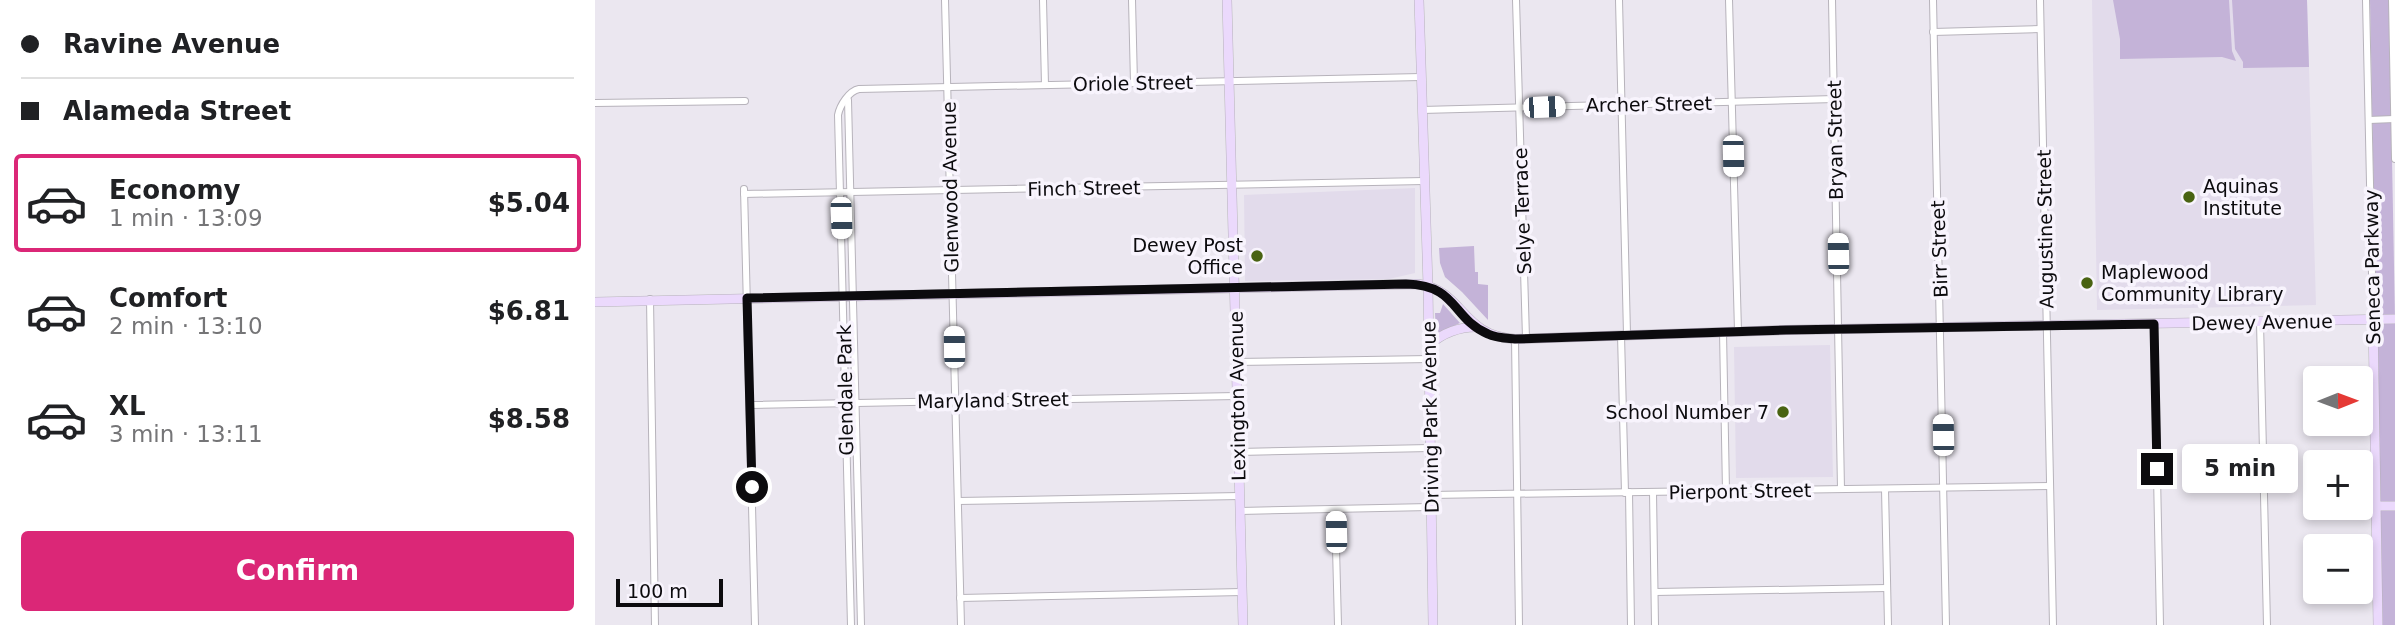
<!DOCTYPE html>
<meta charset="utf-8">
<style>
:root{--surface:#fff;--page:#f2f2f2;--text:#202124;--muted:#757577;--line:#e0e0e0;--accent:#db2777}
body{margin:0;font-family:"DejaVu Sans",sans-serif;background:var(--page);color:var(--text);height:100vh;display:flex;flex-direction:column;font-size:26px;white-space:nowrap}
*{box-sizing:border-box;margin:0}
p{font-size:23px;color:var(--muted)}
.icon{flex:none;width:38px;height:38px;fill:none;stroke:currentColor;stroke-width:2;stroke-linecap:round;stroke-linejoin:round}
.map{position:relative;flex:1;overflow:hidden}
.panel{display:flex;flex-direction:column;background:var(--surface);width:595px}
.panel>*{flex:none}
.guide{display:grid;align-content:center;height:154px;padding:0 21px;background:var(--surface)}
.needle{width:46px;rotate:89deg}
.tools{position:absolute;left:1708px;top:366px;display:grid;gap:14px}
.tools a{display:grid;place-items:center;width:70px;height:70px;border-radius:7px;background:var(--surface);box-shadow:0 4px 10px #0003;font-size:35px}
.scale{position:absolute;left:21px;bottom:18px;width:107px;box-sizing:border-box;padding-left:7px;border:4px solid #0c0b0e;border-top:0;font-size:19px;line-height:24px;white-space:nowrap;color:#0c0b0e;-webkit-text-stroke:5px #f8f4fd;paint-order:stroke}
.end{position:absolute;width:32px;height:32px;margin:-16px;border:9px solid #0c0b0e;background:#fff;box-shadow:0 0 0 4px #fff}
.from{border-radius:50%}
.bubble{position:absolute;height:49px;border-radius:7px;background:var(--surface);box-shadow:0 4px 10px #0003;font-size:23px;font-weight:700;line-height:49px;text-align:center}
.car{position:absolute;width:21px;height:42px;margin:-21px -10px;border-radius:9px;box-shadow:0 0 5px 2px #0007;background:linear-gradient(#fff 24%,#345 0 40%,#fff 0 76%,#345 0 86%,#fff 0)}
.guide b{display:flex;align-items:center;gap:24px;height:66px;font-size:26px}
.guide b+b{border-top:2px solid var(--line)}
.guide i{width:18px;height:18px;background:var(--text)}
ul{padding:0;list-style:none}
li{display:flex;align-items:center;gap:21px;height:98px;margin:0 14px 10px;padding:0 7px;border:4px solid transparent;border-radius:7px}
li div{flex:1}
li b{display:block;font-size:26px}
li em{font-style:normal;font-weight:700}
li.active{border-color:var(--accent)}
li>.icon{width:63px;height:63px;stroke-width:1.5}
.primary-button{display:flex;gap:14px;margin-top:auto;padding:14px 21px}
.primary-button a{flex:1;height:80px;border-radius:7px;background:var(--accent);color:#fff;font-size:28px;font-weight:700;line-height:80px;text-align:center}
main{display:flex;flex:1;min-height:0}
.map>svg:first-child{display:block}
.built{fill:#e2dbeb}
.green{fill:#c4b3d8}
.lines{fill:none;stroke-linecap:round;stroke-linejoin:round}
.street-casing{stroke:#b7b3bb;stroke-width:8}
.secondary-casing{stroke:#b7b3bb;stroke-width:10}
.street{stroke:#fff;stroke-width:6}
.secondary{stroke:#ebd9fc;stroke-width:9}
.route{stroke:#0c0b0e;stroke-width:9}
.poi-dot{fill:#496312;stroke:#f8f4fd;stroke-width:2.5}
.labels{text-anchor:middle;stroke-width:7;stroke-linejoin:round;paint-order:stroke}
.street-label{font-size:19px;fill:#0c0b0e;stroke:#f8f4fd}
.poi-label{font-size:19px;fill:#0c0b0e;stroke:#f8f4fd;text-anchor:start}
</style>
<main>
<section class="panel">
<div class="guide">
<b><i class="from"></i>Ravine Avenue</b>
<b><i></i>Alameda Street</b>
</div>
<ul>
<li class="active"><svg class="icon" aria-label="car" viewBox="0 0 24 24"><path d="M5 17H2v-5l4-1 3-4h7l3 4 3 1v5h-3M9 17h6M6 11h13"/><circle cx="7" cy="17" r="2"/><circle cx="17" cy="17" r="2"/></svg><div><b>Economy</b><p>1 min · 13:09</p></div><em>$5.04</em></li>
<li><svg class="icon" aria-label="car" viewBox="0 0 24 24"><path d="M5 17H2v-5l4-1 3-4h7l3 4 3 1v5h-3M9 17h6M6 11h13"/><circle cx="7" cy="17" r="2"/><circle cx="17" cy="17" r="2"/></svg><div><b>Comfort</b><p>2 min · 13:10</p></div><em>$6.81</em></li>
<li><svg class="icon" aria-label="car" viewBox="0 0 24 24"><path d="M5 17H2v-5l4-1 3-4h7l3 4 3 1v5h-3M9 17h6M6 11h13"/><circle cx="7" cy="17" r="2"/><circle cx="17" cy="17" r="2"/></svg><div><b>XL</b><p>3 min · 13:11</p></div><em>$8.58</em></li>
</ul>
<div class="primary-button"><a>Confirm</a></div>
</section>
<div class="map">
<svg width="1800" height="625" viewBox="0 0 1800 625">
<rect width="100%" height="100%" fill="#ebe7f0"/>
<!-- built -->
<g class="built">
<polygon points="1497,0 1712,0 1721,305 1502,310"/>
<polygon points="820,188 820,273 794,279 650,281 649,195"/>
<polygon points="1235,345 1238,477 1141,478 1139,347"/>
</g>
<!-- green -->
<g class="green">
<polygon points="1518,0 1634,0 1637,51 1641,61 1627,57 1525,59 1525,39"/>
<polygon points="1637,0 1712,0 1714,67 1648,68 1648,62 1640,49"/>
<polygon points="1775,0 1794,0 1800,318 1800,625 1787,625"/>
<polygon points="879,246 880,272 883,272 883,284 893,285 893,320 867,292 850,277 845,263 844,248"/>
<polygon points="848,304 865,323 841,334 840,313 845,313"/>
</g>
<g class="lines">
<!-- street casing -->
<g class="street-casing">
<g id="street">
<polyline points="350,0 366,625"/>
<polyline points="448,0 450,85"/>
<polyline points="537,0 539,83"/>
<polyline points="921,0 931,338"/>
<polyline points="1024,0 1032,334"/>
<polyline points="1134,0 1143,331"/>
<polyline points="1237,0 1246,489"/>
<polyline points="1338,0 1351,625"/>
<polyline points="1445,0 1458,625"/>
<polyline points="1771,0 1778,320"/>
<polyline points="1797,0 1800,159"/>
<polyline points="1338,32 1445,29"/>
<polyline points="253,100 266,625"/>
<polyline points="0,103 150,101"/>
<polyline points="827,110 1240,99"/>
<polyline points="1774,120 1799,119"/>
<polyline points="149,189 160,625"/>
<polyline points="149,194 829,181"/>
<polyline points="55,299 60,625"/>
<polyline points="1665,322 1672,625"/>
<polyline points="1559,324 1565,625"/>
<polyline points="1128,332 1131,491"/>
<polyline points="1026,335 1030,493"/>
<polyline points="920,339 924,625"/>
<polyline points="641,362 835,359"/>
<polyline points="155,405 642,396"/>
<polyline points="644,452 835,448"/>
<polyline points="1290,489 1293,625"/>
<polyline points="1034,492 1036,625"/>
<polyline points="1058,492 1060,625"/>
<polyline points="835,495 1455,486"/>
<polyline points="363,501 645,496"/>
<polyline points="740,509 743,625"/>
<polyline points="645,511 835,507"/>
<polyline points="1060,592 1292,588"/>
<polyline points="365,598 647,592"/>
<path d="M256,625L243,115C245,105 254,91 264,89L826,77"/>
</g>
</g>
<!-- secondary casing -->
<g class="secondary-casing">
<g id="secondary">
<polyline points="632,0 648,625"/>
<polyline points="824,0 833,286 838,625"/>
<path d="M0,302L823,284C870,291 865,336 920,339L1191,330L1800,319"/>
<polyline points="1778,320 1783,625"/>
<path d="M834,345C848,333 862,327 881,327"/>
<polyline points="1782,506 1800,506"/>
</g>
</g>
<!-- street -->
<use href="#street" class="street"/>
<!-- secondary -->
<use href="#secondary" class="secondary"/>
</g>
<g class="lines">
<!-- route -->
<path class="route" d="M157,487L152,298L811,284C863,285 856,318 893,334C901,338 910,338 920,339L1191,330L1559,324L1562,469"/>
</g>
<!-- markers -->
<g class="poi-dot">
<circle cx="1594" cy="197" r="7"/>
<circle cx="662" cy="256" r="7"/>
<circle cx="1492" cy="283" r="7"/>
<circle cx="1188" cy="412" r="7"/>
</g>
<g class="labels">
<!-- street labels -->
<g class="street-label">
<text transform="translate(538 83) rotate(-1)" y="7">Oriole Street</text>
<text transform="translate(1054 104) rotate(-1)" y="7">Archer Street</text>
<text transform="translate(1240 140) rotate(-91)" y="7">Bryan Street</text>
<text transform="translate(355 187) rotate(-91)" y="7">Glenwood Avenue</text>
<text transform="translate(489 188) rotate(-1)" y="7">Finch Street</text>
<text transform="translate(927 211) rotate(-92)" y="7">Selye Terrace</text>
<text transform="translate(1450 229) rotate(-91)" y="7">Augustine Street</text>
<text transform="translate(1344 249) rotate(-92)" y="7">Birr Street</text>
<text transform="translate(1777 267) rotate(-91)" y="7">Seneca Parkway</text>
<text transform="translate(1667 322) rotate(-1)" y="7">Dewey Avenue</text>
<text transform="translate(250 390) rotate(-91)" y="7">Glendale Park</text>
<text transform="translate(642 396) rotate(-91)" y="7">Lexington Avenue</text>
<text transform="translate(398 400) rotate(-1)" y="7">Maryland Street</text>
<text transform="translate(835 417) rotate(-91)" y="7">Driving Park Avenue</text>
<text transform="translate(1145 491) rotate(-1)" y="7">Pierpont Street</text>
</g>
<!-- poi labels -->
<g class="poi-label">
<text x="1608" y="193">Aquinas<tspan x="1608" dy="22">Institute</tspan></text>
<text x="648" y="252" text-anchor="end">Dewey Post<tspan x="648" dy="22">Office</tspan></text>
<text x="1506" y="279">Maplewood<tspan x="1506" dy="22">Community Library</tspan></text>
<text x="1174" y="419" text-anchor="end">School Number 7</text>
</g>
</g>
</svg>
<div class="tools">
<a><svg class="needle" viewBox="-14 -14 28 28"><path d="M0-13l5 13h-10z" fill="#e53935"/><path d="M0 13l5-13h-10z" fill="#757577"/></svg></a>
<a>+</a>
<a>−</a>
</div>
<div class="scale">100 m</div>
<i class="end from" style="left:157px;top:487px"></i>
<i class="end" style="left:1562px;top:469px"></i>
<div class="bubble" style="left:1587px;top:444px;width:116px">5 min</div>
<i class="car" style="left:949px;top:107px;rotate:88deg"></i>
<i class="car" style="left:1138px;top:156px;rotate:179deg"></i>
<i class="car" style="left:246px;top:218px;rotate:178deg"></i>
<i class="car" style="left:1243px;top:254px;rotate:359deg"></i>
<i class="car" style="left:359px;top:347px;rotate:359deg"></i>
<i class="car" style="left:1348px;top:435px;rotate:359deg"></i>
<i class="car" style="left:741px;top:532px;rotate:359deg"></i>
</div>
</main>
